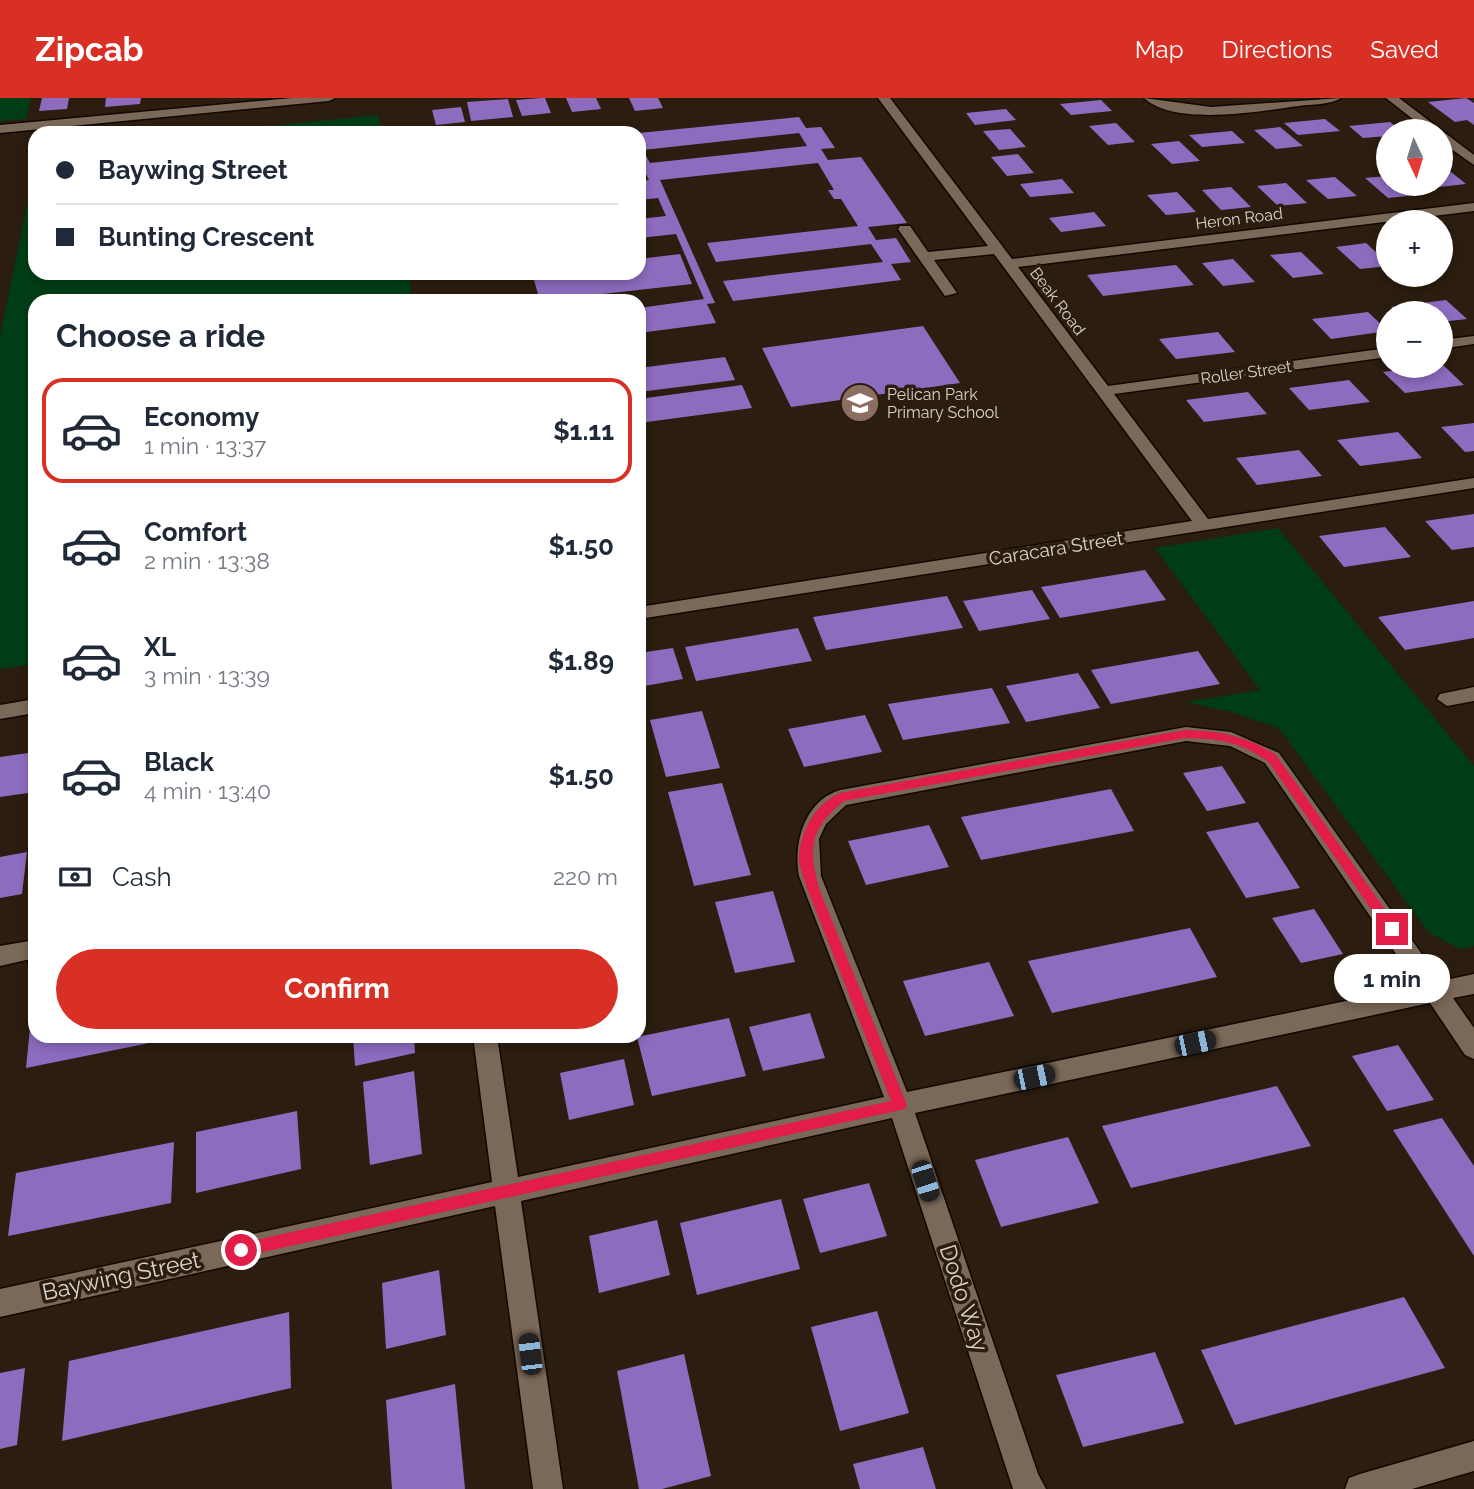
<!DOCTYPE html>
<meta charset="utf-8">
<style>
:root{--surface:#fff;--page:#f6f6f7;--text:#1f2937;--muted:#747a83;--line:#e0e1e3;--accent:#d93025}
body{margin:0;font-family:Raleway,sans-serif;background:var(--page);color:var(--text);height:100vh;display:flex;flex-direction:column;font-size:26px;white-space:nowrap}
*{box-sizing:border-box;margin:0}
p{font-size:23px;color:var(--muted)}
.icon{flex:none;width:38px;height:38px;fill:none;stroke:currentColor;stroke-width:2;stroke-linecap:round;stroke-linejoin:round}
.map{position:relative;flex:1;overflow:hidden}
.sheet{position:absolute;left:28px;top:196px;width:618px;height:749px;display:flex;flex-direction:column;background:var(--surface);border-radius:21px;box-shadow:0 4px 10px #0003}
.sheet>*{flex:none}
.hud{position:absolute;left:28px;top:28px;width:618px;height:154px;border-radius:21px;box-shadow:0 4px 10px #0003;display:grid;align-content:center;height:154px;padding:0 28px;background:var(--surface)}
.needle{width:46px;rotate:176deg}
.controls{position:absolute;left:1376px;top:21px;display:grid;gap:14px}
.controls a{display:grid;place-items:center;width:77px;height:77px;border-radius:50%;background:var(--surface);box-shadow:0 4px 10px #0003;font-size:35px}
.end{position:absolute;width:32px;height:32px;margin:-16px;border:9px solid #e11d48;background:#fff;box-shadow:0 0 0 4px #fff}
.from{border-radius:50%}
.bubble{position:absolute;height:49px;border-radius:24px;background:var(--surface);box-shadow:0 4px 10px #0003;font-size:23px;font-weight:700;line-height:49px;text-align:center}
.car{position:absolute;width:21px;height:42px;margin:-21px -10px;border-radius:9px;box-shadow:0 0 5px 2px #0007;background:linear-gradient(#222 24%,#8ab4d8 0 40%,#222 0 76%,#8ab4d8 0 86%,#222 0)}
.hud b{display:flex;align-items:center;gap:24px;height:66px;font-size:26px}
.hud b+b{border-top:2px solid var(--line)}
.hud i{width:18px;height:18px;background:var(--text)}
ul{padding:0;list-style:none}
li{display:flex;align-items:center;gap:21px;height:105px;margin:0 14px 10px;padding:0 14px;border:4px solid transparent;border-radius:21px}
li div{flex:1}
li b{display:block;font-size:26px}
li em{font-style:normal;font-weight:700}
li.on{border-color:var(--accent)}
li>.icon{width:63px;height:63px;stroke-width:1.5}
h2{padding:0 28px;font-size:32px;line-height:84px}
.pay{display:flex;align-items:center;gap:18px;height:77px;padding:0 28px;font-size:26px}
.pay p{margin-inline-start:auto}
.button{display:flex;gap:14px;margin-top:auto;padding:14px 28px}
.button a{flex:1;height:80px;border-radius:42px;background:var(--accent);color:#fff;font-size:28px;font-weight:700;line-height:80px;text-align:center}
header{display:flex;align-items:center;gap:42px;box-sizing:border-box;height:98px;padding:0 35px;background:var(--accent);color:#fff}
header strong{font-size:33px}
nav{display:flex;gap:38px;margin-inline-start:auto;font-size:24px}
.map>svg:first-child{display:block}
.green{fill:#003d16}
.building{fill:#8d6cbf;fill-rule:evenodd}
.lines{fill:none;stroke-linecap:round;stroke-linejoin:round}
.minor-casing{stroke:#130700;stroke-width:3}
.minor{fill:#7a6858;fill-rule:evenodd}
.route{fill:#e11d48}
.labels{text-anchor:middle;stroke-width:7;stroke-linejoin:round;paint-order:stroke}
.far-street-label{font-size:16px;fill:#ded3ca;stroke:#2b1d0f}
.far-poi-label{font-size:16px;fill:#ded3ca;stroke:#2b1d0f;text-anchor:start}
.street-label{font-size:19px;fill:#ded3ca;stroke:#2b1d0f}
.near-street-label{font-size:23px;fill:#ded3ca;stroke:#2b1d0f}
</style>
<header>
<strong>Zipcab</strong>
<nav><a>Map</a><a>Directions</a><a>Saved</a></nav>
</header>
<div class="map">
<svg width="1474" height="1391" viewBox="0 0 1474 1391">
<rect width="100%" height="100%" fill="#2b1d0f"/>
<!-- green -->
<g class="green">
<polygon points="0,0 31,0 26,21 0,23"/>
<polygon points="378,17 381,35 198,35"/>
<polygon points="35,68 35,175 408,175 413,203 35,203 35,566 0,571 0,238"/>
<polygon points="1278,430 1474,668 1474,848 1460,851 1429,835 1279,630 1231,614 1186,604 1260,592 1155,450"/>
</g>
<!-- building -->
<g class="building">
<polygon points="42,0 69,0 67,11 39,13"/>
<polygon points="106,0 141,0 140,6 105,9"/>
<polygon points="541,0 545,0 551,15 522,18 516,2"/>
<polygon points="566,0 596,0 601,11 572,14"/>
<polygon points="629,0 658,0 663,10 635,13"/>
<polygon points="1466,0 1474,5 1474,27 1467,22 1455,24 1428,4"/>
<polygon points="508,1 513,19 471,23 467,4"/>
<polygon points="1101,2 1112,13 1071,17 1060,6"/>
<polygon points="461,9 465,24 436,27 432,12"/>
<polygon points="1006,11 1016,22 975,27 966,15"/>
<path d="M799,19L806,30L821,29L835,50L821,51L828,62L861,59L907,125L868,129L876,142L896,140L911,164L891,166L901,182L733,203L723,183L883,164L871,146L716,164L707,145L858,128L841,101H834L828,92H834L818,65L660,82L715,205L707,206L716,225L639,235V210L704,201L676,136L639,140V121L666,118L658,100L639,102V83L649,82L643,70H639V35ZM799,35L807,48L650,65L643,52Z"/>
<polygon points="1325,21 1340,33 1298,37 1284,25"/>
<polygon points="1390,24 1401,33 1388,33 1388,38 1363,40 1349,28"/>
<polygon points="1116,25 1135,44 1108,47 1089,28"/>
<polygon points="1280,29 1303,48 1276,51 1254,32"/>
<polygon points="1010,31 1026,49 999,52 983,33"/>
<polygon points="1232,33 1245,45 1202,49 1189,37"/>
<polygon points="1179,43 1200,63 1172,66 1151,46"/>
<polygon points="1018,56 1034,75 1007,78 991,59"/>
<polygon points="1440,65 1466,86 1430,90 1425,86 1440,86"/>
<polygon points="1388,78 1388,86 1404,86 1417,97 1388,100 1365,80"/>
<polygon points="1335,79 1357,98 1328,101 1306,82"/>
<polygon points="1062,81 1074,95 1030,99 1020,86"/>
<polygon points="1286,85 1307,105 1278,108 1257,88"/>
<polygon points="1231,89 1251,109 1221,112 1202,92"/>
<polygon points="1177,94 1196,114 1166,117 1147,97"/>
<polygon points="1094,114 1106,128 1061,134 1049,120"/>
<polygon points="1366,145 1388,165 1388,168 1360,171 1336,149"/>
<polygon points="1301,154 1324,176 1293,180 1270,157"/>
<polygon points="680,156 692,186 540,203 532,175 639,175 639,161"/>
<polygon points="1233,161 1255,184 1223,188 1202,165"/>
<polygon points="1176,167 1194,187 1103,198 1087,177"/>
<polygon points="1446,202 1467,221 1440,224 1440,215 1398,215 1391,209"/>
<polygon points="1368,214 1388,233 1331,241 1312,221"/>
<polygon points="923,228 960,285 791,309 762,250"/>
<polygon points="1218,234 1235,254 1176,261 1159,241"/>
<polygon points="725,259 735,282 639,294 639,270"/>
<polygon points="1442,266 1464,287 1405,295 1383,274"/>
<polygon points="1349,282 1370,304 1309,312 1289,290"/>
<polygon points="742,287 752,310 639,325 639,301"/>
<polygon points="1248,294 1267,316 1204,324 1186,302"/>
<polygon points="1474,325 1474,353 1465,354 1441,329"/>
<polygon points="1398,334 1422,360 1360,368 1337,342"/>
<polygon points="1299,352 1322,378 1257,387 1236,360"/>
<polygon points="1474,416 1474,449 1452,452 1425,423"/>
<polygon points="1385,429 1411,459 1344,469 1319,438"/>
<polygon points="1145,472 1166,502 1060,520 1041,489"/>
<polygon points="1032,492 1050,521 979,533 963,503"/>
<polygon points="947,498 963,530 826,552 813,519"/>
<polygon points="1474,503 1474,540 1405,552 1378,519"/>
<polygon points="798,530 812,563 696,583 685,549"/>
<polygon points="673,550 683,581 639,589 639,555"/>
<polygon points="1198,553 1220,586 1111,606 1091,572"/>
<polygon points="1078,575 1100,610 1026,624 1006,588"/>
<polygon points="992,590 1010,625 903,642 888,606"/>
<polygon points="702,613 720,670 666,679 650,622"/>
<polygon points="865,617 882,654 804,669 788,631"/>
<polygon points="35,654 35,694 0,699 0,659"/>
<polygon points="1222,668 1246,705 1207,713 1183,675"/>
<polygon points="722,685 751,777 694,788 668,694"/>
<polygon points="1111,691 1134,733 981,762 961,719"/>
<polygon points="1258,724 1300,790 1246,800 1206,734"/>
<polygon points="929,727 949,769 866,787 848,743"/>
<polygon points="27,754 22,796 0,800 0,759"/>
<polygon points="773,793 795,864 735,875 715,804"/>
<polygon points="1314,811 1343,856 1301,865 1272,820"/>
<polygon points="1190,830 1217,879 1052,915 1028,863"/>
<polygon points="989,864 1014,918 925,938 903,883"/>
<polygon points="810,915 825,960 763,973 749,929"/>
<polygon points="35,919 35,938 179,939 26,970 31,920"/>
<polygon points="729,920 746,978 652,998 637,939"/>
<polygon points="353,938 414,938 415,955 355,968"/>
<polygon points="1398,947 1434,1002 1387,1013 1352,958"/>
<polygon points="624,961 634,1007 569,1022 560,975"/>
<polygon points="414,973 422,1056 370,1067 363,984"/>
<polygon points="1277,988 1311,1048 1131,1090 1102,1028"/>
<polygon points="297,1013 301,1071 196,1095 196,1034"/>
<polygon points="1442,1020 1474,1068 1474,1158 1393,1032"/>
<polygon points="1068,1039 1099,1105 1001,1129 975,1062"/>
<polygon points="174,1044 171,1105 8,1138 16,1075"/>
<polygon points="869,1085 887,1138 820,1155 803,1101"/>
<polygon points="781,1101 800,1171 697,1197 680,1125"/>
<polygon points="657,1122 670,1177 599,1195 589,1138"/>
<polygon points="439,1172 446,1237 386,1251 382,1185"/>
<polygon points="1404,1199 1445,1270 1235,1327 1201,1252"/>
<polygon points="877,1213 909,1315 840,1333 811,1229"/>
<polygon points="289,1214 291,1290 62,1343 69,1263"/>
<polygon points="1155,1254 1184,1325 1083,1349 1056,1277"/>
<polygon points="684,1256 711,1378 662,1391 639,1391 617,1273"/>
<polygon points="25,1270 17,1347 0,1351 0,1275"/>
<polygon points="455,1286 465,1391 392,1391 386,1302"/>
<polygon points="923,1349 936,1391 860,1391 853,1366"/>
</g>
<g class="lines">
<!-- minor casing -->
<g class="minor-casing">
<g id="minor">
<polygon points="292,0 335,0 329,3 0,35 0,27"/>
<polygon points="878,0 890,0 1012,161 1474,105 1474,113 1018,169 1108,288 1388,250 1388,259 1114,296 1208,421 1474,380 1474,390 639,521 639,509 1192,423 994,156 934,162 957,195 945,198 898,131 900,128 910,128 928,154 988,148"/>
<path d="M1144,0L1211,9L1341,0C1331,7 1311,6 1299,8C1260,13 1175,29 1144,0Z"/>
<polygon points="1386,0 1399,0 1474,57 1474,67 1440,43 1440,33 1428,33"/>
<polygon points="1474,238 1474,246 1440,251 1440,242"/>
<polygon points="1474,589 1474,603 1447,608 1437,601 1440,596"/>
<polygon points="35,601 35,615 0,621 0,607"/>
<path d="M1186,629L1231,634L1279,655L1441,883L1474,876V896L1453,900L1474,930V961L1465,957L1430,905L915,1015L1038,1376L1046,1391H1013L892,1020L521,1103L563,1391H533L495,1108L0,1219V1191L492,1084L473,938H497L518,1079L884,999L799,778C793,746 804,703 840,692ZM1186,643L1230,648L1265,665L1418,888L907,994L821,778L819,741L826,726L846,707Z"/>
<polygon points="35,842 35,860 0,868 0,848"/>
<polygon points="1474,1343 1474,1373 1412,1391 1345,1391 1349,1380 1360,1376"/>
</g>
</g>
<!-- minor -->
<use href="#minor" class="minor"/>
</g>
<!-- route -->
<path class="route" d="M1185,632C1221,633 1246,638 1276,657L1396,827V834H1387L1268,663C1237,643 1222,641 1185,640L844,703C809,731 808,752 820,793L907,1007L905,1011L241,1159L236,1157L234,1152L241,1145L891,1003L808,793C805,783 799,770 799,760C800,733 816,705 840,695Z"/>
<!-- icons -->
<defs>
<g id="school-disc" transform="scale(2.0125)"><circle r="9.5" fill="#8d6e63" stroke="#2b1d0f"/><path d="M0-5L7-2L0 1L-7-2ZM-4 1L0 2.5L4 1V4Q0 6-4 4Z" fill="#fff"/></g>
</defs>
<g fill-rule="evenodd">
<use href="#school-disc" x="860" y="305"/>
</g>
<g class="labels">
<!-- far-street labels -->
<g class="far-street-label">
<text transform="translate(1239 120) rotate(-7)" y="6">Heron Road</text>
<text transform="translate(1058 203) rotate(53)" y="6">Beak Road</text>
<text transform="translate(1246 274) rotate(-8)" y="6">Roller Street</text>
</g>
<!-- far-poi labels -->
<g class="far-poi-label">
<text x="887" y="302">Pelican Park<tspan x="887" dy="18">Primary School</tspan></text>
</g>
<!-- street labels -->
<g class="street-label">
<text transform="translate(1056 450) rotate(-9)" y="7">Caracara Street</text>
</g>
<!-- near-street labels -->
<g class="near-street-label">
<text transform="translate(121 1178) rotate(-12)" y="8">Baywing Street</text>
<text transform="translate(964 1200) rotate(72)" y="8">Dodo Way</text>
</g>
</g>
</svg>
<div class="controls">
<a><svg class="needle" viewBox="-14 -14 28 28"><path d="M0-13l5 13h-10z" fill="#e53935"/><path d="M0 13l5-13h-10z" fill="#747a83"/></svg></a>
<a>+</a>
<a>−</a>
</div>
<i class="end from" style="left:241px;top:1152px"></i>
<i class="end" style="left:1392px;top:831px"></i>
<div class="bubble" style="left:1334px;top:856px;width:116px">1 min</div>
<i class="car" style="left:1195px;top:945px;rotate:78deg"></i>
<i class="car" style="left:1034px;top:979px;rotate:78deg"></i>
<i class="car" style="left:925px;top:1083px;rotate:162deg"></i>
<i class="car" style="left:530px;top:1256px;rotate:353deg"></i>
<div class="hud">
<b><i class="from"></i>Baywing Street</b>
<b><i></i>Bunting Crescent</b>
</div>
<section class="sheet">
<h2>Choose a ride</h2>
<ul>
<li class="on"><svg class="icon" aria-label="car" viewBox="0 0 24 24"><path d="M5 17H2v-5l4-1 3-4h7l3 4 3 1v5h-3M9 17h6M6 11h13"/><circle cx="7" cy="17" r="2"/><circle cx="17" cy="17" r="2"/></svg><div><b>Economy</b><p>1 min · 13:37</p></div><em>$1.11</em></li>
<li><svg class="icon" aria-label="car" viewBox="0 0 24 24"><path d="M5 17H2v-5l4-1 3-4h7l3 4 3 1v5h-3M9 17h6M6 11h13"/><circle cx="7" cy="17" r="2"/><circle cx="17" cy="17" r="2"/></svg><div><b>Comfort</b><p>2 min · 13:38</p></div><em>$1.50</em></li>
<li><svg class="icon" aria-label="car" viewBox="0 0 24 24"><path d="M5 17H2v-5l4-1 3-4h7l3 4 3 1v5h-3M9 17h6M6 11h13"/><circle cx="7" cy="17" r="2"/><circle cx="17" cy="17" r="2"/></svg><div><b>XL</b><p>3 min · 13:39</p></div><em>$1.89</em></li>
<li><svg class="icon" aria-label="car" viewBox="0 0 24 24"><path d="M5 17H2v-5l4-1 3-4h7l3 4 3 1v5h-3M9 17h6M6 11h13"/><circle cx="7" cy="17" r="2"/><circle cx="17" cy="17" r="2"/></svg><div><b>Black</b><p>4 min · 13:40</p></div><em>$1.50</em></li>
</ul>
<div class="pay"><svg class="icon" aria-label="cash" viewBox="0 0 24 24"><path d="M3 7h18v10H3z"/><circle cx="12" cy="12" r="2"/></svg>Cash<p>220 m</p></div>
<div class="button"><a>Confirm</a></div>
</section>
</div>
